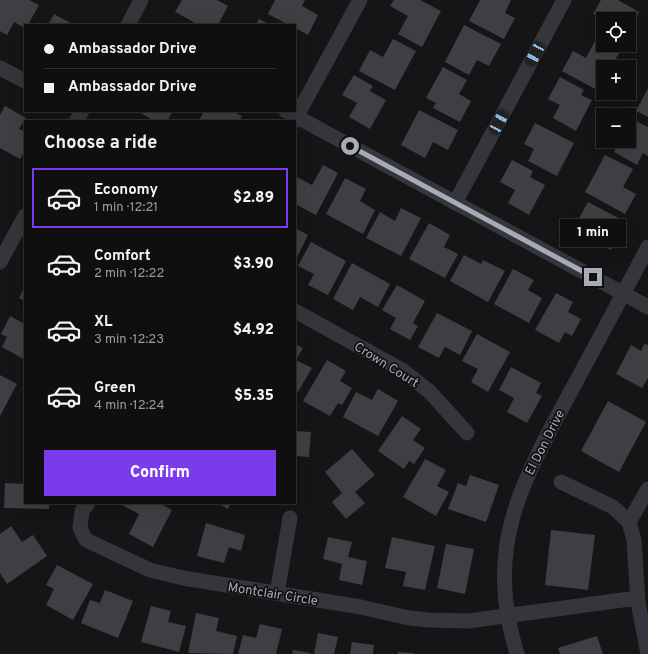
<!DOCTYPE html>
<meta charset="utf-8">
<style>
:root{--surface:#100f10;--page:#1e1d1e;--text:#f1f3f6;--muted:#9c9c9f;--line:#302f30;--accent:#7c3aed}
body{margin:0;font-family:Overpass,sans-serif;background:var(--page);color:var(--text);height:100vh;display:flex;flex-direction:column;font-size:15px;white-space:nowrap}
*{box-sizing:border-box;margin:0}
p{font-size:13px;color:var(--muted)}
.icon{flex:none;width:22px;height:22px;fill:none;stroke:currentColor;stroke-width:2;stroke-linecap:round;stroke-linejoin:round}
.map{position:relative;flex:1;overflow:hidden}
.details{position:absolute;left:24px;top:120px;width:272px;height:384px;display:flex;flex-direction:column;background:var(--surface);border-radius:0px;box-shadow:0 4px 16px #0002,0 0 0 1px var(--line)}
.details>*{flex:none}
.guide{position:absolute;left:24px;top:24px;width:272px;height:88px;border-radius:0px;box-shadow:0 4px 16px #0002,0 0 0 1px var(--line);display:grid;align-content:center;height:88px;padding:0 20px;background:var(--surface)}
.fabs{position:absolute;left:596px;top:12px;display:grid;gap:8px}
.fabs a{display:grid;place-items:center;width:40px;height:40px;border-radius:0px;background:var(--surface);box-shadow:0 4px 16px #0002,0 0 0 1px var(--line);font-size:20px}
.end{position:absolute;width:18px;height:18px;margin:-9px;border:5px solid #a6abb7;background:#111;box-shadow:0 0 0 2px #111}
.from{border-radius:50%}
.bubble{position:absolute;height:28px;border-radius:0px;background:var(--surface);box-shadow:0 4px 16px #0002,0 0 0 1px var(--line);font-size:13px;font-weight:800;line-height:28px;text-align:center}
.car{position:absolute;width:12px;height:24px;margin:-12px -6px;border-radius:5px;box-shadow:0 0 3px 1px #0007;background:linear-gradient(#222 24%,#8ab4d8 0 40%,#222 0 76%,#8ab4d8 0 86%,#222 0)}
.guide b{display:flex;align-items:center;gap:14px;height:38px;font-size:15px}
.guide b+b{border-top:1px solid var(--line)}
.guide i{width:10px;height:10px;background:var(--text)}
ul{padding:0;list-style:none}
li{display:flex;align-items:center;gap:12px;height:60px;margin:0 8px 6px;padding:0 12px;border:2px solid transparent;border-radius:0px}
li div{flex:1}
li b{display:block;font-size:15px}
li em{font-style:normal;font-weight:800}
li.on{border-color:var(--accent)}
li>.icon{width:36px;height:36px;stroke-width:1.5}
h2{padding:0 20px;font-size:18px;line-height:48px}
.primary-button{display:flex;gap:8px;margin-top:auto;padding:8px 20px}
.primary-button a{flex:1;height:46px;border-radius:0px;background:var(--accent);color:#fff;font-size:16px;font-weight:800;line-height:46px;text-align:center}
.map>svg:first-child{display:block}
.building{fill:#3f3f43}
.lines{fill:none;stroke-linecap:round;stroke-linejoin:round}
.minor{stroke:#35363b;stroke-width:15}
.route{stroke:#a6abb7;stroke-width:5}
.labels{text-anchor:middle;stroke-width:3.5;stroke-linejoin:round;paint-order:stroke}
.street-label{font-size:13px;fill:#a6abb7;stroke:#101011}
</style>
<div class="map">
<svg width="648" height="654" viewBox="0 0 648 654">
<rect width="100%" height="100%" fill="#151416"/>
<!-- building -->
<g class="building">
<polygon points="0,0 29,0 39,5 28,25 25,25 25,28 14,22 7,35 0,31"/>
<polygon points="182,0 217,0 228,6 218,25 199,25 175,12"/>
<polygon points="275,0 305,0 302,6 318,15 308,35 295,28 295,25 289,25 268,14"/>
<polygon points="394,0 420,0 441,11 422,47 398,34 408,16 390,6"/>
<polygon points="480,0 511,0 505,13 515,18 504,39 469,21"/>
<polygon points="601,0 618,0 639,12 629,31 629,19 602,19 593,14"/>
<polygon points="54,14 74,25 48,25"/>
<polygon points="259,19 271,25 256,25"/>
<polygon points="603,22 603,37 596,33"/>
<polygon points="464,25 501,44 489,66 477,60 469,75 445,62"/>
<polygon points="393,39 416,51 395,90 359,71 370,50 383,57"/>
<polygon points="595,41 619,53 611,67 603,67 603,83 599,91 562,71 573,51 586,58"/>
<polygon points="443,67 467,80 459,94 471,101 460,122 433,108 436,103 426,98"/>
<polygon points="354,75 373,86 370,91 386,100 370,129 349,117 357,103 342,95"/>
<polygon points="560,77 584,90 581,95 592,100 576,131 553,118 560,105 548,99"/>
<polygon points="648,88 648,117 636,111"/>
<polygon points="5,106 26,118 19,129 25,132 25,150 20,159 0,148 0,115"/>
<polygon points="419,110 458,130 448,150 433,142 425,158 401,145"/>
<polygon points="137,111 173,111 167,121 155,121"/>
<polygon points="204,111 232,111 242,116 239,121 199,121"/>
<polygon points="632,119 648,127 648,156 643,153 637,165 614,152 620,141 629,141 629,124"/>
<polygon points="535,123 574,143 557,176 528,161 534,149 524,144"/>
<polygon points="605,155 633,169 623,187 636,194 625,214 585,192"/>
<polygon points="512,160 533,171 530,177 545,185 529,215 508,203 515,190 500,182"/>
<polygon points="323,165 338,173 316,215 295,204 295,176 312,185"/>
<polygon points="345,178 366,189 360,201 375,210 363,234 326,214"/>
<polygon points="588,202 626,222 611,250 573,229"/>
<polygon points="401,208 421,218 401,256 366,238 380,212 395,221"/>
<polygon points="429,223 450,235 444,247 458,254 445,278 409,259"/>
<polygon points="295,228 308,235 295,261"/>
<polygon points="311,242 346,261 328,295 308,285 314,274 298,266"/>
<polygon points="464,255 481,264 483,260 505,271 488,302 450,281"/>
<polygon points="352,263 390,284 378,307 360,297 353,310 333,299"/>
<polygon points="513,269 534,280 528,290 542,298 529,323 494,304"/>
<polygon points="397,285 425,301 413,323 418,326 410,340 390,329 396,318 382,310"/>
<polygon points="25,286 25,301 19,298"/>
<polygon points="556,293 573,302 568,312 581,319 572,336 565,332 559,343 535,330"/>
<polygon points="437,313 472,331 460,355 445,347 439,358 418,347"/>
<polygon points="10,316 25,324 25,360 2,347 7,337 1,334"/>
<polygon points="477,334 510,352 488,392 471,382 478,369 462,361"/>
<polygon points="295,344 303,348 296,360 312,368 298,392 295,390"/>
<polygon points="644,344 648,345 648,378 642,388 616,374 631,345 641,351"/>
<polygon points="327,360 346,371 340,381 352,388 342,405 338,403 330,416 303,401"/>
<polygon points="511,367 541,383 536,393 542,396 527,423 507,412 514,398 499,390"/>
<polygon points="0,375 17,384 0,416"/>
<polygon points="378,389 398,401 378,436 343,417 356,392 372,400"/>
<polygon points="608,401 646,422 619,472 581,451"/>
<polygon points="402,416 421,429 413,440 425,448 414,464 409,461 404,469 378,451"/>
<polygon points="295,431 311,432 309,457 295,456"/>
<polygon points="352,449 375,475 355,492 365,503 346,519 332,502 342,493 325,472"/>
<polygon points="425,459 446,470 437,486 449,492 436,516 403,497"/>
<polygon points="470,475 499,485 486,522 448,509 458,483 466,486"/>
<polygon points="5,483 25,484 25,503 49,503 49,509 4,508"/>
<polygon points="123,503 159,503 172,510 153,547 129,534 139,514 122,505"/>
<polygon points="217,503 231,503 228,509"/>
<polygon points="206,523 245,535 241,551 229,547 224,563 197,556"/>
<polygon points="11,526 22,542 33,535 47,556 7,584 0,573 0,534"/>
<polygon points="551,530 595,535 588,590 545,585"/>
<polygon points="328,537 352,542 348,557 367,561 362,585 339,580 342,564 323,559"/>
<polygon points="392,537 435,546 425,590 403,586 406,572 385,568"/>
<polygon points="446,544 474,549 465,594 437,588"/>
<polygon points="57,565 93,584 73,620 46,605 54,589 46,585"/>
<polygon points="105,590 133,601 118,638 81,623 90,600 100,603"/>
<polygon points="151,606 171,611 168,622 186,626 179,652 141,642"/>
<polygon points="196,613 219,618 216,631 237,636 233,654 188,653"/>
<polygon points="260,624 282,629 276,654 238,654 243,635 256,638"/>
<polygon points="318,633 338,637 334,654 314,654"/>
<polygon points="597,636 603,654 560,654 558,648"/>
<polygon points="352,642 374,645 373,654 350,654"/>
<polygon points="293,650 310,653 310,654 292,654"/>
<polygon points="398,652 414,653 414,654 398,654"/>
</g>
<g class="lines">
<!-- minor -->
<g class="minor">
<polyline points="128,25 141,0"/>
<polyline points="0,68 25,81"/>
<polyline points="286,111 648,307"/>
<polyline points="76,121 82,111"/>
<polyline points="294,121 360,0"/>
<polyline points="455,203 564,0"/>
<polyline points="0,262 25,216"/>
<polyline points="295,311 402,370 430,392 467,433"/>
<polyline points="561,482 613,507 629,522 634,540 638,602 648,654"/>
<polyline points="88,503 82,511 80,528 86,540 150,570 183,578 361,607 409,618 429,620 468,621 637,598"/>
<polyline points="629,522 648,489"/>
<polyline points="277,593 290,518"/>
<path d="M517,654C484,546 521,484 571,391C597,343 622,296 648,247"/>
</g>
</g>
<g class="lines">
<!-- route -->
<polyline class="route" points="350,146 593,277"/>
</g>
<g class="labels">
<!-- street labels -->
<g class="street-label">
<text transform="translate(387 364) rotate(32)" y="5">Crown Court</text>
<text transform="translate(544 442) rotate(-63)" y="5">El Don Drive</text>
<text transform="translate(273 593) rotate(9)" y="5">Montclair Circle</text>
</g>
</g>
</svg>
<div class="fabs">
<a><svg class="icon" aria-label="locate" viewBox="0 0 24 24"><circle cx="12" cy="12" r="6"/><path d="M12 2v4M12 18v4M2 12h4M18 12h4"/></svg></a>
<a>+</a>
<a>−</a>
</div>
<i class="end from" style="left:350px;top:146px"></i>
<i class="end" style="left:593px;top:277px"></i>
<div class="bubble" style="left:560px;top:219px;width:66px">1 min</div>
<i class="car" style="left:535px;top:54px;rotate:208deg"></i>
<i class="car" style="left:499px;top:122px;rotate:28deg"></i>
<div class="guide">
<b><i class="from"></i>Ambassador Drive</b>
<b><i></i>Ambassador Drive</b>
</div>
<section class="details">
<h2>Choose a ride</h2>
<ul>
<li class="on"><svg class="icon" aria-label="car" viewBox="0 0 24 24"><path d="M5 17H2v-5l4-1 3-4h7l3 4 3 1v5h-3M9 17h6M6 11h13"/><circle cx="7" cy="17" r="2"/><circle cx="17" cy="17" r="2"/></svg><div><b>Economy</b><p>1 min · 12:21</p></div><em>$2.89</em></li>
<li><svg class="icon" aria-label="car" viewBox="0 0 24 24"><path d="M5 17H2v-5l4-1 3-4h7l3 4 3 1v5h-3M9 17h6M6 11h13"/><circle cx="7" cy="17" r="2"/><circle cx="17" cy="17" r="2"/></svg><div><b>Comfort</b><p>2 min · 12:22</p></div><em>$3.90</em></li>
<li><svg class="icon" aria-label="car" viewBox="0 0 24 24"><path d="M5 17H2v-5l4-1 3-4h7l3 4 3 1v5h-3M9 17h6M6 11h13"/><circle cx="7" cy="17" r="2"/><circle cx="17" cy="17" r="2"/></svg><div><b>XL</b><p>3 min · 12:23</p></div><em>$4.92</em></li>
<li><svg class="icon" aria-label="car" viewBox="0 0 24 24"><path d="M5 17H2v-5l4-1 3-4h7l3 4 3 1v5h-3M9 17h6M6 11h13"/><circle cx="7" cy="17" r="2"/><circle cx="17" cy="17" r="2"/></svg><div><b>Green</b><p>4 min · 12:24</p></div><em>$5.35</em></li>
</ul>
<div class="primary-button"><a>Confirm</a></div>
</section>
</div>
